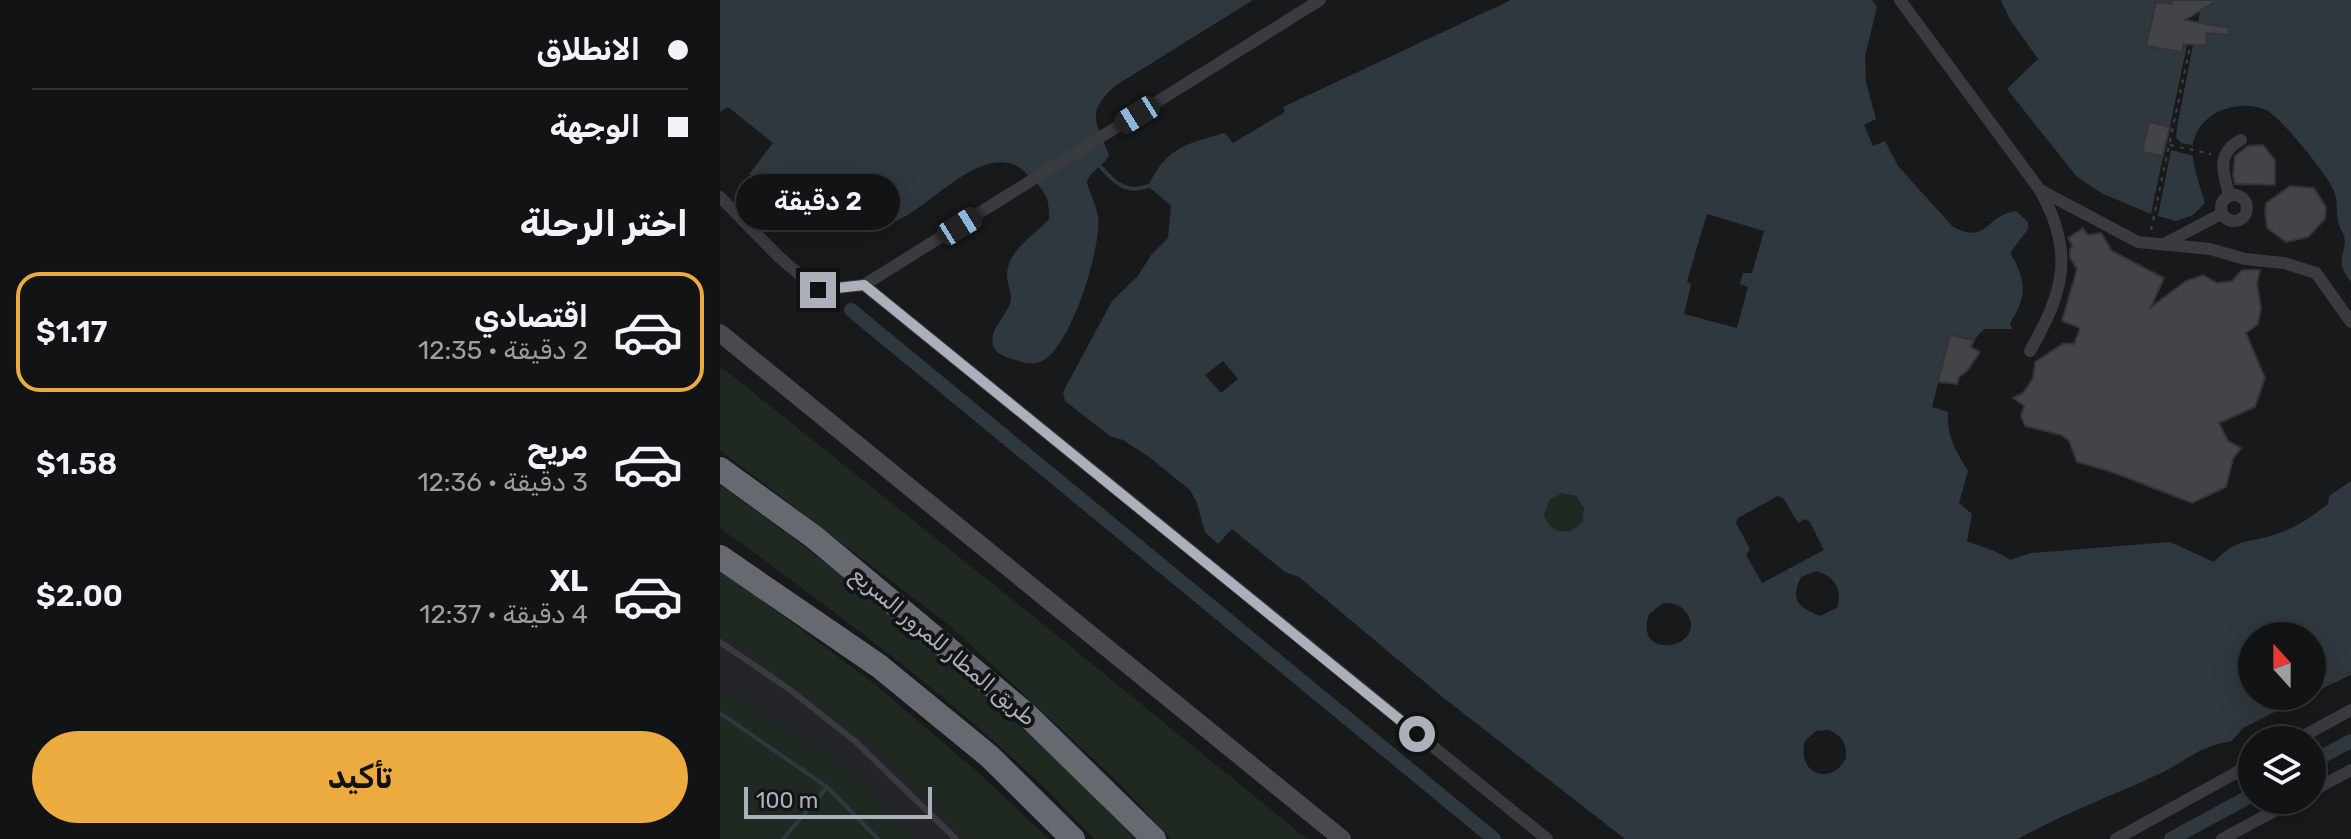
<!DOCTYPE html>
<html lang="ar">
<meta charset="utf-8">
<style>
:root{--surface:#121314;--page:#1b1c1d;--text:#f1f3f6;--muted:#9c9ea0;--line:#313234;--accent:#ecab3f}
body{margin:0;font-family:Rubik,"Noto Naskh Arabic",sans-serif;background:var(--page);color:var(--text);direction:rtl;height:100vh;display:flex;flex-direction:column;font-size:30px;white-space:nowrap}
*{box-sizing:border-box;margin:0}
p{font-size:26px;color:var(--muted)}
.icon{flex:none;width:44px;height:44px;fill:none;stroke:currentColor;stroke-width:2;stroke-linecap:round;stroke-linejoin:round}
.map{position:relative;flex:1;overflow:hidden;direction:ltr}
.sheet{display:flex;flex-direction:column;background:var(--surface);width:720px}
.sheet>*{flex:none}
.top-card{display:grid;align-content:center;height:176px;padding:0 32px;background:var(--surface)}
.needle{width:52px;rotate:339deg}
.tools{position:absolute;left:1518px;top:622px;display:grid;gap:16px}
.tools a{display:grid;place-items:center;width:88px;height:88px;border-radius:50%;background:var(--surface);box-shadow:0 8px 32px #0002,0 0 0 2px var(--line);font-size:40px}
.scale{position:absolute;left:24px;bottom:20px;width:188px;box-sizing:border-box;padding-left:8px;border:4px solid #abb0ba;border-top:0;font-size:22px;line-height:28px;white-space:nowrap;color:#abb0ba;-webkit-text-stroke:6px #131416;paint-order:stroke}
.end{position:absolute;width:36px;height:36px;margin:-18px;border:10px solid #abb0ba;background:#111;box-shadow:0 0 0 4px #111}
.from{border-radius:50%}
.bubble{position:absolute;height:56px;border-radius:28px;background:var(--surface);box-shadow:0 8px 32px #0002,0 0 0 2px var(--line);font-size:26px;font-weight:600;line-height:56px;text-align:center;direction:rtl}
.car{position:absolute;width:24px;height:48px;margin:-24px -12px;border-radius:10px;box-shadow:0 0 6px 2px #0007;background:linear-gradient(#222 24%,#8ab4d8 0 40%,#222 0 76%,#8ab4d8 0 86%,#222 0)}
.top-card b{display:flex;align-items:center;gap:28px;height:76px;font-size:30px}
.top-card b+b{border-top:2px solid var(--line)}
.top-card i{width:20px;height:20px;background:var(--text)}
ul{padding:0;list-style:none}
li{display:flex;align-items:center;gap:24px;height:120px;margin:0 16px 12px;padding:0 16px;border:4px solid transparent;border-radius:24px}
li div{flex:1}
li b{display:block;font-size:30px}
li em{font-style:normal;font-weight:600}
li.on{border-color:var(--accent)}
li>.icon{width:72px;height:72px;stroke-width:1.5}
h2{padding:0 32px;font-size:36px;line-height:96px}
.button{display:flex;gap:16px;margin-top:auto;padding:16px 32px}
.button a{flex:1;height:92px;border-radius:48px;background:var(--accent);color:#111;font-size:32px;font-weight:600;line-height:92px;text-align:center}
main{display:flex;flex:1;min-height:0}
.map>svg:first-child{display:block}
.built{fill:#242528}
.green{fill:#202921}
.water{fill:#2f383e;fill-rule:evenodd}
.pier{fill:#18191b}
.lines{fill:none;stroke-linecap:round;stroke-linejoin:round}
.stream{stroke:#2f383e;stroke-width:4}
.canal{stroke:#2f383e;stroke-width:14}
.building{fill:#434447;stroke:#333336;stroke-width:2}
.path{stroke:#404246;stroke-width:2;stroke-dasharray:4 6;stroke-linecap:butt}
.lane{stroke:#3a3b3f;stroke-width:6}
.street{stroke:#3a3b3f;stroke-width:12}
.secondary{stroke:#484a4f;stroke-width:18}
.highway{stroke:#666970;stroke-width:24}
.route{stroke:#abb0ba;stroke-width:10}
.labels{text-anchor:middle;stroke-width:8;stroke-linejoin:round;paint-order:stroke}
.street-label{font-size:22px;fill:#abb0ba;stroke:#131416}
</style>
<main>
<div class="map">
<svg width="1631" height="839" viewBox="0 0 1631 839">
<rect width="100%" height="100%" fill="#18191b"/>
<!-- built -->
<polygon class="built" points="0,627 119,712 252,839 0,839"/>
<!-- green -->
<g class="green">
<polygon points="0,366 318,620 587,839 451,839 398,782 229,625 0,450"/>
<path d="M0,485C149,590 289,708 415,839H374C353,817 332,794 310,774C214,684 106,605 0,528Z"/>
<circle cx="844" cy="513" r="20"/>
<polygon points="0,569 156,685 261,775 329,839 246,839 146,741 0,633"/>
<polygon points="0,689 108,754 197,839 0,839"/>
</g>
<!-- water -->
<g class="water">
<path d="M0,0H533L395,86C365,113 376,121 389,155C384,166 372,169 367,181C369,193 376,204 378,216C382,247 351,347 322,361C312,366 302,362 292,359C285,357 275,353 273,345C269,329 288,315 291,300C292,293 287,284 287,276C287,250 313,237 329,219C330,199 325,190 310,177C306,173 300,168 295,165C256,149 209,208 176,221L161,214L155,199L85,211L63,205L29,174L53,143L8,107L0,112Z"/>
<path d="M791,0H1152L1157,7L1145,56L1146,82L1156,119L1144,125L1153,146L1165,141L1178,166L1233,227C1269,245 1265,215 1296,211L1308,222V229L1290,253C1306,279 1308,296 1290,323L1292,329H1264L1254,340L1230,336L1212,407L1228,412C1226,435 1236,452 1248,471L1239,503L1252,514L1247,541C1263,548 1275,549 1290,560L1311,553L1450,542L1494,562C1519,536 1527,544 1557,534C1576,527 1592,517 1608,504L1609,496L1631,481V675L1592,693V636H1532V696H1586L1523,728L1512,741C1479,746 1468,760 1439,774C1392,796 1344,813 1298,839H905L725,699L579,577L565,572L512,529L498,544L485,532L477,503L470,490L429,457L403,440L390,436L345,401L343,392L392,301L418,276L431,255L448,238L451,206L428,186C447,147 466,144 505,133L513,143L565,112L563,107ZM987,214L1044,231L1032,273H1023L1020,284L1028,287L1017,328L964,314L971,285L967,281ZM503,361L518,379L501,393L485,375ZM841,493L856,496L864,508L862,522C849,537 831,535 824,515L829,500ZM1058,496L1064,499L1078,523L1085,519L1090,522L1104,550L1042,583L1026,555L1030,549L1016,523L1018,518ZM1096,571C1115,576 1123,590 1117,608L1100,616C1078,607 1070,600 1081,577ZM943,603C952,603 960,604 966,612C991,648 912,663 929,614ZM1108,730C1122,735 1127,743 1126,758C1111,787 1076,774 1085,741L1096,731Z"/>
<path d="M1281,0H1631V282C1628,278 1623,271 1622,266C1620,257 1627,245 1624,236C1623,232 1620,229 1619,225C1615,213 1619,201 1613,189C1606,174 1561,117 1546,110C1519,98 1479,112 1473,143C1470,161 1480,186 1485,203L1473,215L1456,221L1431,214L1383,194L1357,177L1287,89L1318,59L1289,18Z"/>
</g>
<!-- pier -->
<polygon class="pier" points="1453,0 1480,11 1478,22 1493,25 1492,34 1487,34 1485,46 1473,45 1457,127 1456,137 1461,143 1472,145 1474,156 1451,150 1438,216 1431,214 1443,157 1422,152 1429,122 1450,126 1467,45 1464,44 1462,52 1426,46 1436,2 1452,4"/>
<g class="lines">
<!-- stream -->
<g class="stream">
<path d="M380,166C393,181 406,195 428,186"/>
<polyline points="0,713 107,787 158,839"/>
<polyline points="63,839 107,787"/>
</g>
<!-- canal -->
<g class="canal">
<polyline points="131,310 774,839"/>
<polyline points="1592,762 1631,741"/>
<polyline points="1451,839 1532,795"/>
</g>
</g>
<!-- building -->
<g class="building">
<polygon points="1453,0 1498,0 1465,20 1509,28 1508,35 1487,33 1486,46 1464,44 1462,52 1426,46 1436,2 1452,4"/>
<polygon points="1429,122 1450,127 1443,156 1422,152"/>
<polygon points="1543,145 1555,160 1555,185 1515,184 1513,175 1515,156 1528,146"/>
<polygon points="1570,186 1594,188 1606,207 1605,219 1588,237 1566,242 1547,228 1545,213 1546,203"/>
<polygon points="1363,228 1368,235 1381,233 1392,251 1444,278 1431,307 1466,281 1483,275 1497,283 1512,281 1522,270 1540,270 1537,283 1541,308 1538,324 1526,333 1545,378 1535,407 1499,423 1508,441 1521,448 1513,459 1506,487 1472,503 1392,472 1357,462 1349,441 1341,435 1305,426 1301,416 1304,406 1293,398 1303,393 1313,378 1315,362 1344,343 1354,344 1360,328 1342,321 1357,269 1350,258 1350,248 1353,247 1348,238"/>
<polygon points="1230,335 1254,340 1251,347 1260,352 1247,371 1239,377 1237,384 1218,382"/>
</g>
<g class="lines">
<!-- path -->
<g class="path">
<polyline points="1450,145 1491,154"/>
<polyline points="1431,230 1470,47"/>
<polyline points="1070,568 1078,582"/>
</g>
<!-- lane -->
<polyline class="lane" points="0,642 69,689 136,742 236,839"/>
<!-- street -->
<g class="street">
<polyline points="1180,0 1320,190 1418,242 1490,249 1525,259 1564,263 1596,273 1631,322"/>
<path d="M1509,194C1502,171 1497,152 1521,140"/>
<circle cx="1514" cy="208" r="13"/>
<polyline points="0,197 60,258 98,290 144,285 600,0"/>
<polyline points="1444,244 1501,214"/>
<polyline points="144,285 827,839"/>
<path d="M1310,351C1344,291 1355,253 1320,190"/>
<polyline points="1576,740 1631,710"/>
<polyline points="1592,791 1631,770"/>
<polyline points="1396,839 1532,764"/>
<polyline points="1502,839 1575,800"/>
</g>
<!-- secondary -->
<polyline class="secondary" points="0,333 622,839"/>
<!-- highway -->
<g class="highway">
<polyline points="0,469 94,537 307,715 434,839"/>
<polyline points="0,557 159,666 269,756 353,839"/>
</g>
</g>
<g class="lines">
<!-- route -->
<polyline class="route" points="98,290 144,285 697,734"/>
</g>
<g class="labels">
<!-- street labels -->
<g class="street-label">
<text transform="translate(224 646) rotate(40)" y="8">طريق المطار للمرور السريع</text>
</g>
</g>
</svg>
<div class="tools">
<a><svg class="needle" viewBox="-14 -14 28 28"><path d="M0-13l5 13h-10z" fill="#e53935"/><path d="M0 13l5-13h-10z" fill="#9c9ea0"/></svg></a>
<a><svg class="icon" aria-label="layers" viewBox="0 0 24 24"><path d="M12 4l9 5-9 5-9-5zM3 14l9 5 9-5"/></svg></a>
</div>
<div class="scale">100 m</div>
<i class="end from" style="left:697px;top:734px"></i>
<i class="end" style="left:98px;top:290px"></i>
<div class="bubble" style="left:16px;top:174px;width:164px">2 دقيقة</div>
<i class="car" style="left:417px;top:115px;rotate:238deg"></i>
<i class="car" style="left:240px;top:226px;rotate:58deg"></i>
</div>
<section class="sheet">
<div class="top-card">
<b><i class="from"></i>الانطلاق</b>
<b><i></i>الوجهة</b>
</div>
<h2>اختر الرحلة</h2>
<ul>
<li class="on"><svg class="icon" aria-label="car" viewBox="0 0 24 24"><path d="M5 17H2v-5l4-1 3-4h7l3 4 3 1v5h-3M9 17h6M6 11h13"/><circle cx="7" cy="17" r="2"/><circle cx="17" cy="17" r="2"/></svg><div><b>اقتصادي</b><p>2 دقيقة · 12:35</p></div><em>$1.17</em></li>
<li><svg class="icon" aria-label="car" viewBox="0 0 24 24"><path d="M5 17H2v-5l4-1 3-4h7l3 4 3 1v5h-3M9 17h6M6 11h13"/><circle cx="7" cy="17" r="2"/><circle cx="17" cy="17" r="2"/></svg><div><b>مريح</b><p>3 دقيقة · 12:36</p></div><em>$1.58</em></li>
<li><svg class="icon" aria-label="car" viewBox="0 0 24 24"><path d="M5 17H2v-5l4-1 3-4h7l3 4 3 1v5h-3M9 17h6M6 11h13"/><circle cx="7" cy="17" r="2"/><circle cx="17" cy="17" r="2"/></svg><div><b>XL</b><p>4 دقيقة · 12:37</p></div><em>$2.00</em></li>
</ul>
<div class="button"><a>تأكيد</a></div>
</section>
</main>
